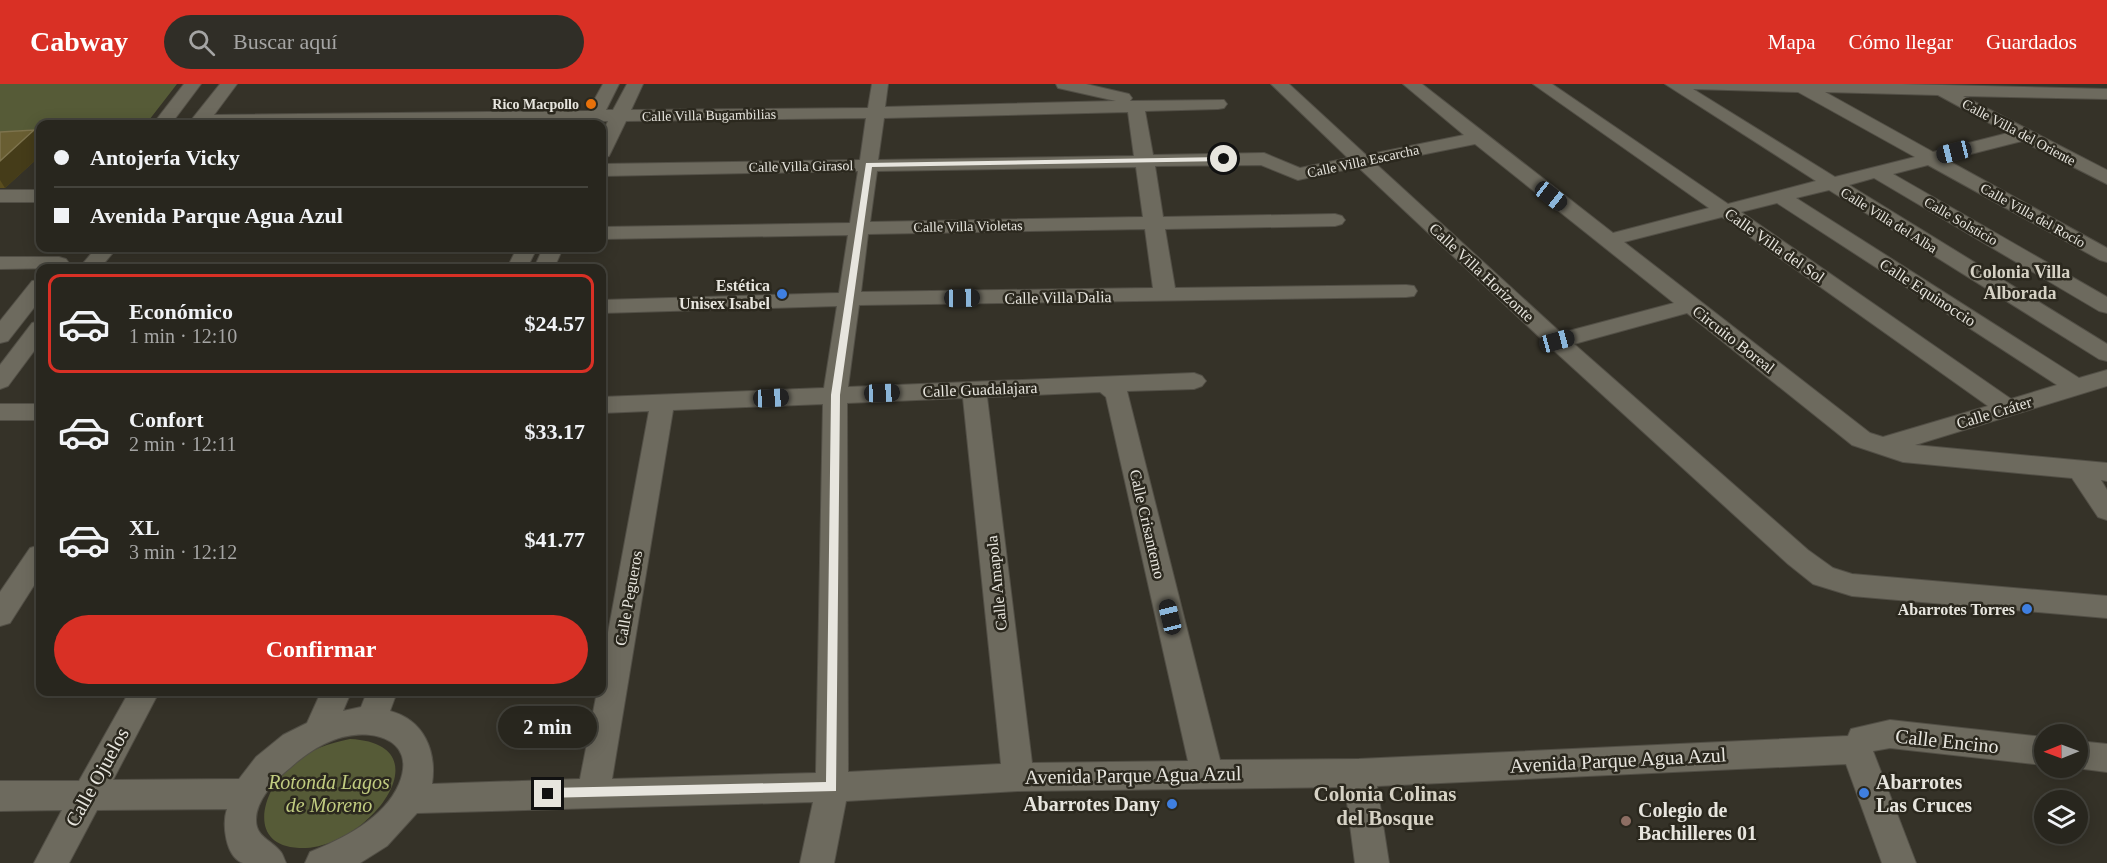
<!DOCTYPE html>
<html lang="es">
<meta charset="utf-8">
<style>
:root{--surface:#28261e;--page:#302e27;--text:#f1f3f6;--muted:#a5a5a4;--line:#44433c;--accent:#d93025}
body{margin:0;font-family:"Times New Roman",serif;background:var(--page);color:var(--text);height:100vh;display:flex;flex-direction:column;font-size:22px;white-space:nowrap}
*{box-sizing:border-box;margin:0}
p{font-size:20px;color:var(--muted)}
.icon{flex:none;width:33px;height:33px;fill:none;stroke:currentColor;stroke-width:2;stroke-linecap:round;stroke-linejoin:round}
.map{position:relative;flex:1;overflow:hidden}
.side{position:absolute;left:36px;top:180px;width:570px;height:432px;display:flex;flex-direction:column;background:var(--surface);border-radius:12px;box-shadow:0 3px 15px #0003,0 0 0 2px var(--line)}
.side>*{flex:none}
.hud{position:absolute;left:36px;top:36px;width:570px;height:132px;border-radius:12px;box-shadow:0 3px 15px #0003,0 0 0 2px var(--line);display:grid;align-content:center;height:132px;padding:0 18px;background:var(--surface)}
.needle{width:39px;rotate:269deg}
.fabs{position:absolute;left:2034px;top:640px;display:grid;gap:12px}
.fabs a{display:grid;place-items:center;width:54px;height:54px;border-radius:50%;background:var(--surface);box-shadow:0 3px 15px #0003,0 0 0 2px var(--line);font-size:30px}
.end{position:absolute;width:27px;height:27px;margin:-14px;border:8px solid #e7e5de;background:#111;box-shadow:0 0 0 3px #111}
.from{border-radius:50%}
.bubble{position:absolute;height:42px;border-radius:21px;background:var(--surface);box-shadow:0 3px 15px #0003,0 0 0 2px var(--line);font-size:20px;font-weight:600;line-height:42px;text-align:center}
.car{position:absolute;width:18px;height:36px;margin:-18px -9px;border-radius:8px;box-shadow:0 0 4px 2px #0007;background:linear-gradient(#222 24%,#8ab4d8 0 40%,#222 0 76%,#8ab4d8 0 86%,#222 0)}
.hud b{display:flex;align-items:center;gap:21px;height:57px;font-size:22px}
.hud b+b{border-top:2px solid var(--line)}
.hud i{width:15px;height:15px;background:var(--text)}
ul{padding:10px 0 0;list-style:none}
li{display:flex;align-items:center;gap:18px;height:99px;margin:0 12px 9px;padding:0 6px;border:3px solid transparent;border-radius:12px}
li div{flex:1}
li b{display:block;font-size:22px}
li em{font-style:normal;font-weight:600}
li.selected{border-color:var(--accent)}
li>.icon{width:54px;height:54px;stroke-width:1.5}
.primary-button{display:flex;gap:12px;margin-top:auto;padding:12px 18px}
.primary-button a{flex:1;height:69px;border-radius:36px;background:var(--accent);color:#fff;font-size:24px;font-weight:600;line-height:69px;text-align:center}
header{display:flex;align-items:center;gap:36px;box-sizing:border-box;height:84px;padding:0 30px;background:var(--accent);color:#fff}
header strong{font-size:28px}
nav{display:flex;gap:33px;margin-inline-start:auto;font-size:21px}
.search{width:420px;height:54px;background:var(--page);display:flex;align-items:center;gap:15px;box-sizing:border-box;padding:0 21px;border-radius:33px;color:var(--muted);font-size:22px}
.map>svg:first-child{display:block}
.green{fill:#565b37}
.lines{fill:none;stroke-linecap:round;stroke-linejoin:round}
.minor-casing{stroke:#524f46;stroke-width:2}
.minor{fill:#6d6a5e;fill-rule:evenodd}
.wall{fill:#5a4d1d}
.shaded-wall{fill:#453c19}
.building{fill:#695e32;stroke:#7d734d;stroke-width:1.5}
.route{fill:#e7e5de}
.food-dot{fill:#e8710a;stroke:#2b281e;stroke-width:2}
.shop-dot{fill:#3f7fe0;stroke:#2b281e;stroke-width:2}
.education-dot{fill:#8d6e63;stroke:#2b281e;stroke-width:2}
.labels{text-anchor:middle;stroke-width:5;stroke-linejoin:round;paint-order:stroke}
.far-poi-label{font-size:14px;font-weight:bold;fill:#e7e5de;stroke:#2b281e;text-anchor:end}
.far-street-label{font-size:14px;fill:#e7e5de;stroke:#2b281e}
.street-label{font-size:16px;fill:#e7e5de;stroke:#2b281e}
.poi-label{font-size:16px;font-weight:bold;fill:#e7e5de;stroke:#2b281e;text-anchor:end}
.neighbourhood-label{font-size:18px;font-weight:bold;fill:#d5d1c4;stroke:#2b281e}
.near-street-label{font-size:20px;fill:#e7e5de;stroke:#2b281e}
.near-park-label{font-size:20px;font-style:italic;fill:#c1cc80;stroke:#2b281e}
.near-poi-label{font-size:20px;font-weight:bold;fill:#e7e5de;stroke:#2b281e;text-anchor:start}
.near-neighbourhood-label{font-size:21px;font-weight:bold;fill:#d5d1c4;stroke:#2b281e}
</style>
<header>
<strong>Cabway</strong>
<div class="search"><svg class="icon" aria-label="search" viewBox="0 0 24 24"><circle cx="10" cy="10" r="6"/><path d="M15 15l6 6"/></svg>Buscar aquí</div>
<nav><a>Mapa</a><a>Cómo llegar</a><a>Guardados</a></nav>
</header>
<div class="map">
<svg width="2107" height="779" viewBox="0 0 2107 779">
<rect width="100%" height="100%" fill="#353228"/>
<!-- green -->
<g class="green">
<polygon points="0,0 177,0 146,40 40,40 40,46 0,48"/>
<path d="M350,655C448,660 367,767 299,764C244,761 264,703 292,680C309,666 329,659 350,655Z"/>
</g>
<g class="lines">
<!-- minor casing -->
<g class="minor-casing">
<g id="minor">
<polygon points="184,0 201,0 171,40 153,40"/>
<path d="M220,0H237L214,31L588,27L603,0H619L606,26H613L627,0H643L631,26L868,24L872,0H888L885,23L1116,17L1058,4L1056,0H1086L1129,10L1132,14L1130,17L1224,16L1227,20L1224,24L1218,25L1145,27L1153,71L1264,69L1300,84L1348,74L1271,0H1289L1366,71L1464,51L1403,0H1422L1613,149L1709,124L1533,0H1552L1728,120L1816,97L1665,0H1902L2107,5V15L1963,12L2107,86V100L2022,57L1947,76L2107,164V178L2100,176L1928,81L1893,90L2107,213V229L2099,227L1874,94L1849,101L2107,260V277L2099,275L1829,106L1796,114L2079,294L2107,286V302L1915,361L2107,379V397L2101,396L2107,406V436L2098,433L2072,394L1903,378L1852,361L1687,229L1574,260L1808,466L1833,484L1852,490L2107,512V534L1852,512L1813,500L1788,480L1549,262L1358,83L1298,96L1261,81L1155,82L1163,133L1335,130L1342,132L1345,136L1342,140L1335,142L1165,145L1175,204L1406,201L1414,202L1417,207L1414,212L1406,213L859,221L848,303L1194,289L1202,292L1206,297L1202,302L1194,305L1127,307L1220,676L1359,675L1848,652L1851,645L1890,636L2044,653V681L1890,664L1873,667L1916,779H1882L1846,680L1377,702L1389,779H1355L1345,703L1018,707L846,717L834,779H800L813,718L417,729L387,762L360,779H305L310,768C342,755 384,735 399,700C419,652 365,642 331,657C316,663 302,673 290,684C275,696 256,716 256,736C256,753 271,756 280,767C283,770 284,775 286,779C274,779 255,779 243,779C225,773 222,739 227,725L97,726L69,779H34L62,726L0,727V697H79L129,608H159L113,696L239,695L256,673L283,651L307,639L321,608H351L343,627L361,623L367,608H397L390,627C424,636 437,667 432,700L580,695L597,608H602V581L649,327L602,329V313L824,304L837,222L602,229V216L839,209L848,151L602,155V143L850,139L858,87L602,92V80L860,76L866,34L626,37L611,68L609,72L602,74V50L608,37H600L599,40H581L583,37L188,40ZM1693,5L1798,8L1915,73L1835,93ZM1825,8L1938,11L2008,49L1933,68ZM1128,28L1134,72L878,76L884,34ZM1475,60L1674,219L1561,249L1376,80ZM1136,83L1143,133L870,138L877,87ZM1777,119L2057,301L2011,315L1741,128ZM1722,133L1988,322L1883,353L1870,349L1624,158ZM1145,145L1153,204L861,208L868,150ZM1100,308L1106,313L1188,677L1032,679L987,313ZM963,314L1001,680L848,688L847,319ZM823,320L816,689L612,695L673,326Z"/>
<rect x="0" y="106" width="40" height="12"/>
<polygon points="96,164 117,164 100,184 79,184"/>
<polygon points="517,164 537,164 527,184 507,184"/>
<polygon points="543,164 563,164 554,184 534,184"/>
<polygon points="0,173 59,173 66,175 69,179 62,184 0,185"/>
<polygon points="40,196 40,216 8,257 0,259 0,237 32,197"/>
<polygon points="40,237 40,259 8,302 0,305 0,281 32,239"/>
<rect x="0" y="320" width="40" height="16"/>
<polygon points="40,461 40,492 10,539 0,542 0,508 30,464"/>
<polygon points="2078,657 2107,660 2107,688 2076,684 2078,684"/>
</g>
</g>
<!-- minor -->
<use href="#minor" class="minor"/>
</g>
<!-- wall -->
<polygon class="wall" points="0,48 40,55 40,72 5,104 0,104"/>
<!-- shaded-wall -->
<polygon class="shaded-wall" points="34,46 40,55 40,72 5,104 0,96 0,77"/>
<!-- building -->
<polygon class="building" points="34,46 0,77 0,48"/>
<!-- route -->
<polygon class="route" points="1224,73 1227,77 872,83 840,311 836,707 543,714 542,710 543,706 548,704 826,698 831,311 866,79"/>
<!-- markers -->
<circle class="food-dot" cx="591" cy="20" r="6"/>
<g class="shop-dot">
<circle cx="782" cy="210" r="6"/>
<circle cx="2027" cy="525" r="6"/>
<circle cx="1864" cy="709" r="6"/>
<circle cx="1172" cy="720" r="6"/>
</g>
<circle class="education-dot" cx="1626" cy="737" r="6"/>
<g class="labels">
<!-- far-poi labels -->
<g class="far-poi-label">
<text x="579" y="25">Rico Macpollo</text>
</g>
<!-- far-street labels -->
<g class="far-street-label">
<text transform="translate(709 31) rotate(-1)" y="5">Calle Villa Bugambilias</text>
<text transform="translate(2019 48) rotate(28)" y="5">Calle Villa del Oriente</text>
<text transform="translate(1363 77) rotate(-12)" y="5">Calle Villa Escarcha</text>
<text transform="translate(801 82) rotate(-1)" y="5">Calle Villa Girasol</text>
<text transform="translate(2033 131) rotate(29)" y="5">Calle Villa del Rocío</text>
<text transform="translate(1889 136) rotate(32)" y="5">Calle Villa del Alba</text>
<text transform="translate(1961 137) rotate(30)" y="5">Calle Solsticio</text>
<text transform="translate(968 142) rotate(-1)" y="5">Calle Villa Violetas</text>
</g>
<!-- street labels -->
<g class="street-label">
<text transform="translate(1775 161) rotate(35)" y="6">Calle Villa del Sol</text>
<text transform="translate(1482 188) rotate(43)" y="6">Calle Villa Horizonte</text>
<text transform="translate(1928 208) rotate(33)" y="6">Calle Equinoccio</text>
<text transform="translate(1058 213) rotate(-1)" y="6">Calle Villa Dalia</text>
<text transform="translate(1734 255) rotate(38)" y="6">Circuito Boreal</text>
<text transform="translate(980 305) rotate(-2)" y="6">Calle Guadalajara</text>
<text transform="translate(1994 328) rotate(-17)" y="6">Calle Cráter</text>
<text transform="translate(1148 440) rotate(77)" y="6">Calle Crisantemo</text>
<text transform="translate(996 499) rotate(-96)" y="6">Calle Amapola</text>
<text transform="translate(628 514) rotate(-80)" y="6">Calle Pegueros</text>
</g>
<!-- poi labels -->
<g class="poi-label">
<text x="770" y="207">Estética<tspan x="770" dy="18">Unisex Isabel</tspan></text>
<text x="2015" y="531">Abarrotes Torres</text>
</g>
<!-- neighbourhood labels -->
<g class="neighbourhood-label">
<text x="2020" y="194">Colonia Villa<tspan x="2020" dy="21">Alborada</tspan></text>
</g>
<!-- near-street labels -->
<g class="near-street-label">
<text transform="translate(1947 657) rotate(6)" y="7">Calle Encino</text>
<text transform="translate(1618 676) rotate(-3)" y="7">Avenida Parque Agua Azul</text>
<text transform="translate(1133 691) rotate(-1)" y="7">Avenida Parque Agua Azul</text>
<text transform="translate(97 693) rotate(-61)" y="7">Calle Ojuelos</text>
</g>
<!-- near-park labels -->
<g class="near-park-label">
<text x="329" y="705">Rotonda Lagos<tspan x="329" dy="23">de Moreno</tspan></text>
</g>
<!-- near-poi labels -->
<g class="near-poi-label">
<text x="1876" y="705">Abarrotes<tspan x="1876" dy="23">Las Cruces</tspan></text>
<text x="1160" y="727" text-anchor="end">Abarrotes Dany</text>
<text x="1638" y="733">Colegio de<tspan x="1638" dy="23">Bachilleres 01</tspan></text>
</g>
<!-- near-neighbourhood labels -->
<g class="near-neighbourhood-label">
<text x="1385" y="717">Colonia Colinas<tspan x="1385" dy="24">del Bosque</tspan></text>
</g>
</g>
</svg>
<div class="fabs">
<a><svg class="needle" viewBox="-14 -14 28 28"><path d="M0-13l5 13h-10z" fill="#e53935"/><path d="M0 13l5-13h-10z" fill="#a5a5a4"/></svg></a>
<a><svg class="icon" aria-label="layers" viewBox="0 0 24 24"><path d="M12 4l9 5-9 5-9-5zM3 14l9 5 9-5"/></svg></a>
</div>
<i class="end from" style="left:1224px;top:75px"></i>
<i class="end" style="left:548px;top:710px"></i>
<div class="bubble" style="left:498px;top:622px;width:99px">2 min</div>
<i class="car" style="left:1954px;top:68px;rotate:256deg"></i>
<i class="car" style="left:1551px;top:112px;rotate:128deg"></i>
<i class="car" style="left:962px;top:214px;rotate:89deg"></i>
<i class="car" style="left:1557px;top:257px;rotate:75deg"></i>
<i class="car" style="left:882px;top:309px;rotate:88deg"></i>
<i class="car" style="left:771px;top:314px;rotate:87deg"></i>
<i class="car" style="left:1170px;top:533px;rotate:346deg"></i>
<div class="hud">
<b><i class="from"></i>Antojería Vicky</b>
<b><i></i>Avenida Parque Agua Azul</b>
</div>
<section class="side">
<ul>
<li class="selected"><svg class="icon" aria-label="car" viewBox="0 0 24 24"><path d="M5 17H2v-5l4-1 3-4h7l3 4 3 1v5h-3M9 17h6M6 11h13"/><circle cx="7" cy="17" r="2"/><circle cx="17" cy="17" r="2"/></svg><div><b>Económico</b><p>1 min · 12:10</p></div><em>$24.57</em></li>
<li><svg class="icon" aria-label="car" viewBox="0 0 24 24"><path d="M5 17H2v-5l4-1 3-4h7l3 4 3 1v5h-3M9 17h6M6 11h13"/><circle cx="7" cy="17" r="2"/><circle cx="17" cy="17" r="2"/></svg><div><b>Confort</b><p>2 min · 12:11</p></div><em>$33.17</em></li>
<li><svg class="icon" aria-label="car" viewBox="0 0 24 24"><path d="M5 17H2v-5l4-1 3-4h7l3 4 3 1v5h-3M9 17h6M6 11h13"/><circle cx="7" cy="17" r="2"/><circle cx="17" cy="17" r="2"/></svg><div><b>XL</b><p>3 min · 12:12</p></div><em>$41.77</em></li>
</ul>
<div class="primary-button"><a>Confirmar</a></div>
</section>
</div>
